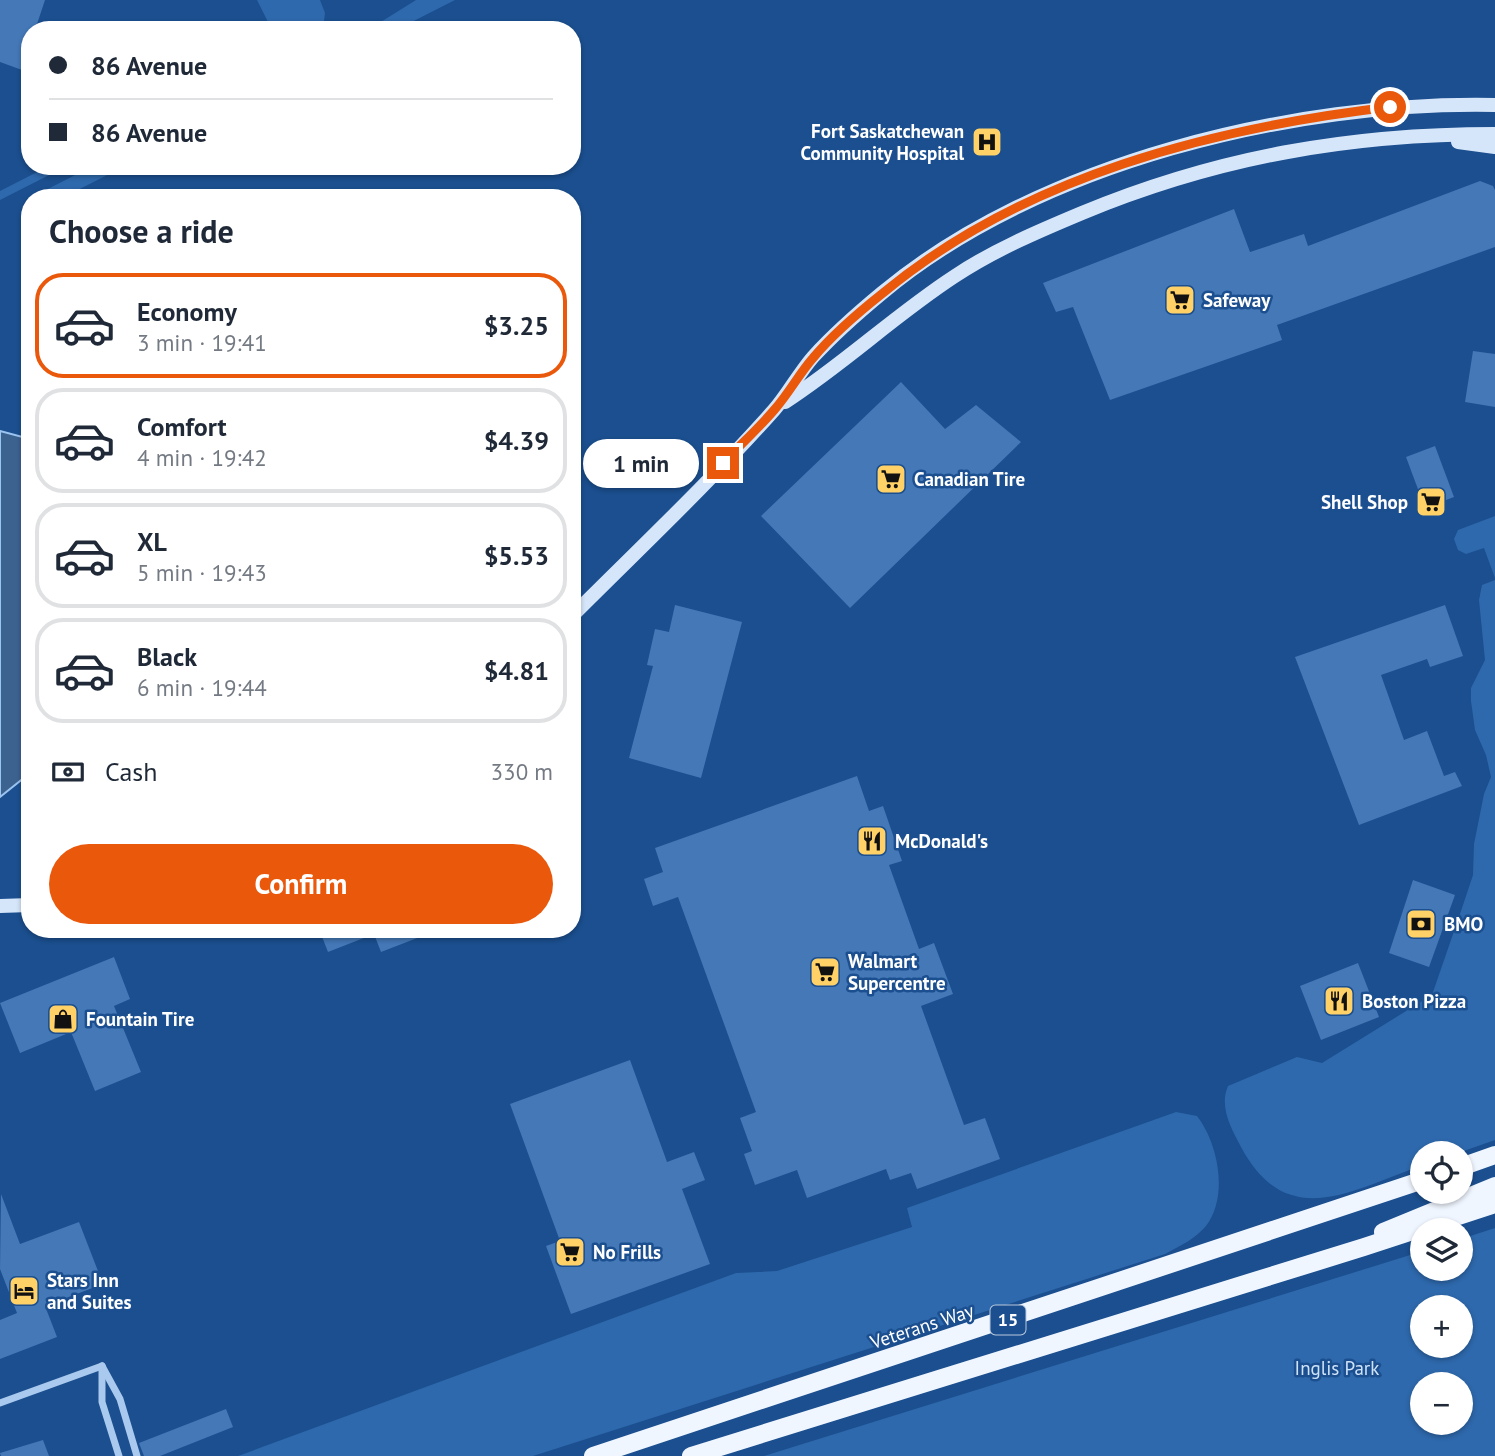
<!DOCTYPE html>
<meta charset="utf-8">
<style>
:root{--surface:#fff;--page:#f6f6f7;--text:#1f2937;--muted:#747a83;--line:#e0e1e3;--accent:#ea580c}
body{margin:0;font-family:"PT Sans",sans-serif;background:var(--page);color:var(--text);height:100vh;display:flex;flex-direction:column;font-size:26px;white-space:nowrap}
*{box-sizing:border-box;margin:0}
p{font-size:23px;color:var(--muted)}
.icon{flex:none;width:38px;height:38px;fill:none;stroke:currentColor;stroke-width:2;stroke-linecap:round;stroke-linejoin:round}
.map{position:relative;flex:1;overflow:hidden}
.drawer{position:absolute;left:21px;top:189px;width:560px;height:749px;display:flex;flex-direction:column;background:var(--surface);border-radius:28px;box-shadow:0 2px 5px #0004}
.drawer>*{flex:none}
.banner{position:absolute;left:21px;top:21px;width:560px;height:154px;border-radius:28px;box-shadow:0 2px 5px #0004;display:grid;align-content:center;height:154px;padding:0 28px;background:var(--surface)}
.controls{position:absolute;left:1410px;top:1141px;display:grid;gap:14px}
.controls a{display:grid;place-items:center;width:63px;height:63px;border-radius:50%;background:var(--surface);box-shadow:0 2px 5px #0004;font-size:35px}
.end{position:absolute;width:32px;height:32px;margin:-16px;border:9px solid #ea580c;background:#fff;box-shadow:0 0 0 4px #fff}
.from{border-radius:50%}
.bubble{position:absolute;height:49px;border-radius:24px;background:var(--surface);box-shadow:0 2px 5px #0004;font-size:23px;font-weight:800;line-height:49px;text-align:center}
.banner b{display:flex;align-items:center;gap:24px;height:66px;font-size:26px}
.banner b+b{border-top:2px solid var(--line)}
.banner i{width:18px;height:18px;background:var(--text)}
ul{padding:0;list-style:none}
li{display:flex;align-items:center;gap:21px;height:105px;margin:0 14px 10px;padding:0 14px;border:4px solid var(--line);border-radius:28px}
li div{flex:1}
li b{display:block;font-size:26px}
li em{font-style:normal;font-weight:800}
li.current{border-color:var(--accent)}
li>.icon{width:63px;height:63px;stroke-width:1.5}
h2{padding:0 28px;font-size:32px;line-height:84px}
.pay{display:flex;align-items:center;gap:18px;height:77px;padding:0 28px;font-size:26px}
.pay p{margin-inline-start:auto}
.action{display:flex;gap:14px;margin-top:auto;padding:14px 28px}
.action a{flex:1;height:80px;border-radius:42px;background:var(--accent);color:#fff;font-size:28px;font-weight:800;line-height:80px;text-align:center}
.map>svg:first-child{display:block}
.green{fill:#2e69ad;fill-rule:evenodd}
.water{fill:#3c6290;stroke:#9cc4f0;stroke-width:2}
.building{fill:#4478b7}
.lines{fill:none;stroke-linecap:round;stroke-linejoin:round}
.street{stroke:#a9c9ee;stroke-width:7}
.secondary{stroke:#d6e6fa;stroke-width:14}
.primary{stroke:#f0f6ff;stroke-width:18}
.route{stroke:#ea580c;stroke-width:9}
.labels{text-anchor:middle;stroke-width:5;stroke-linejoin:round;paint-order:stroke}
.shield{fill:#1b4f8f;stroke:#bbcadd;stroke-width:2}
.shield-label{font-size:18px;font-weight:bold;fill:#fff}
.poi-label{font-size:19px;font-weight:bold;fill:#fff;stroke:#1b4f8f;text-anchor:start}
.street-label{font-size:19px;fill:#fff;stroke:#1b4f8f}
.park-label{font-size:19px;fill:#cfe3fa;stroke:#1b4f8f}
</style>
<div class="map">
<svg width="1495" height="1456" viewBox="0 0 1495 1456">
<rect width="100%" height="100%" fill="#1b4f8f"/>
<!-- green -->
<g class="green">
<polygon points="257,0 320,0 325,13 323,29 272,30"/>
<polygon points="416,0 455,0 396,30 368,30"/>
<polygon points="49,166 67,166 0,200 0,191"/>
<polygon points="93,166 125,166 62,198 30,198"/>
<polygon points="1495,516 1495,578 1484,548 1466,554 1458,550 1454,539 1458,530"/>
<path d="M1495,580V1140L1458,1153H1423V1165C1352,1190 1287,1233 1241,1147C1231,1128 1219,1107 1228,1086L1297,1057L1322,1063L1432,995L1461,911L1473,875L1474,844L1484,794L1491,777L1486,755L1475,730L1471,701V688L1485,660L1479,600L1482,585Z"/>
<path d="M1176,1112L1197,1116C1218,1143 1229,1196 1206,1226C1195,1239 1180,1246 1165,1254L533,1456H238L736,1273L777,1271L912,1227L907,1208Z"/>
<path d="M1495,1228V1456H764L1423,1251V1269H1461V1239ZM1423,1307H1461V1346H1423ZM1423,1384H1461V1423H1423Z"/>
</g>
<!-- water -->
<polygon class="water" points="0,431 30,439 30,773 0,797"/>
<!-- building -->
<g class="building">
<polygon points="0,0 45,0 35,30 30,30 30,46 22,70 0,62"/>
<polygon points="1480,181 1493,186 1495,190 1495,247 1277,325 1282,340 1110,400 1073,307 1056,312 1043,283 1234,209 1250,252 1304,234 1308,246"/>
<polygon points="1473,351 1495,354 1495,407 1465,402"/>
<polygon points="901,382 945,429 976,405 1021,442 850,608 761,516"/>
<polygon points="1435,446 1454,497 1425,508 1406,457"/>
<polygon points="675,605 742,622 701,778 629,758 653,666 647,665 655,629 669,632"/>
<polygon points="1445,605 1463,656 1430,667 1427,659 1381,675 1404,740 1427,731 1444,776 1455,772 1462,786 1359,825 1295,657"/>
<polygon points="857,776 869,811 883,806 902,861 889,865 919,949 934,943 953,994 921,1006 964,1125 985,1118 1000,1159 917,1189 911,1173 890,1180 886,1169 807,1198 797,1170 755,1185 744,1154 752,1151 740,1118 756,1112 678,897 653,906 644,879 663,872 655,848"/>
<polygon points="1413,880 1455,895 1429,967 1389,953"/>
<polygon points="319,929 438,929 438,930 381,952 374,934 328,952"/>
<polygon points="114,957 130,999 114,1006 141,1072 95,1091 71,1032 20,1053 0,1003"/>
<polygon points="1358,963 1379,1017 1321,1040 1300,986"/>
<polygon points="630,1060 667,1162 694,1152 705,1180 682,1189 710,1264 571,1314 546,1246 560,1241 510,1104"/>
<polygon points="1,1194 20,1244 79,1222 103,1284 45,1306 57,1337 0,1359 0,1320 17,1313 0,1269"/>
<polygon points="226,1409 233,1427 160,1456 144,1456 139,1443"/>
<polygon points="43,1440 49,1456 1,1456 0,1453"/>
</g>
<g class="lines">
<!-- street -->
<g class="street">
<polyline points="102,1366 120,1399 137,1456"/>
<polyline points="102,1366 102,1402 119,1456"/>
<polyline points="0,1403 102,1366"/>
</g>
<!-- secondary -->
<g class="secondary">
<polyline points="1458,142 1495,147"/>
<path d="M785,402C844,364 895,315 955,276C994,250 1039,231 1082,213C1217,157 1349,134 1495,134"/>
<path d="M572,616C640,548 710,482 774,410C788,394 799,373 813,357C834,334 859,312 882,293C1039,162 1294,101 1495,105"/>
<polyline points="0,906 30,905"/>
</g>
<!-- primary -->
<g class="primary">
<polyline points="1461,1167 1495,1155"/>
<polyline points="1383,1232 1495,1186"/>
<polyline points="593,1456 1423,1180"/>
<polyline points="691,1456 1364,1247 1495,1204"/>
</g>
</g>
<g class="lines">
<!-- route -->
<path class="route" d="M723,463C740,445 759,428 775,409C789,393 799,374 813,358C833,334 859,312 883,293C1024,176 1213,128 1390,107"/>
</g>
<!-- icons -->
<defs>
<g id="hospital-square" transform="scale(1.575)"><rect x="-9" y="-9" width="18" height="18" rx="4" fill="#ffd166" stroke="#1b4f8f"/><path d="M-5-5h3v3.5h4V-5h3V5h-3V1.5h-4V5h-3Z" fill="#111"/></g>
<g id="supermarket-square" transform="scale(1.575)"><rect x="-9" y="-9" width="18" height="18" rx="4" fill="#ffd166" stroke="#1b4f8f"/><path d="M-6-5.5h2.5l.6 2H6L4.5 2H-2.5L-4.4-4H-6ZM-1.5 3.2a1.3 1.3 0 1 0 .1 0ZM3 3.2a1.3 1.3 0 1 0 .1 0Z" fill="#111"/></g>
<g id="restaurant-square" transform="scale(1.575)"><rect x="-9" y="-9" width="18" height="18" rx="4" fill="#ffd166" stroke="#1b4f8f"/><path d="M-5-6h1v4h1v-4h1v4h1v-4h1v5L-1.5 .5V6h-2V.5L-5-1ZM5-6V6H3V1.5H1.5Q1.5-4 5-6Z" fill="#111"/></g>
<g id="bank-square" transform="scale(1.575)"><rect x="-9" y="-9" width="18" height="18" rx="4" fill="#ffd166" stroke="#1b4f8f"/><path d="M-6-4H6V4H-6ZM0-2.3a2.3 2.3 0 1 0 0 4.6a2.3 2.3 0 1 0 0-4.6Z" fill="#111"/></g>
<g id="shop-square" transform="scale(1.575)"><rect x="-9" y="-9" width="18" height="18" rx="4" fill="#ffd166" stroke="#1b4f8f"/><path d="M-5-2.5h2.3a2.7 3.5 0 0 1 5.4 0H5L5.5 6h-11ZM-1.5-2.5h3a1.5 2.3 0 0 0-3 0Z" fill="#111"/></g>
<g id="hotel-square" transform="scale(1.575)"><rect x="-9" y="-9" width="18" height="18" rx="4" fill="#ffd166" stroke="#1b4f8f"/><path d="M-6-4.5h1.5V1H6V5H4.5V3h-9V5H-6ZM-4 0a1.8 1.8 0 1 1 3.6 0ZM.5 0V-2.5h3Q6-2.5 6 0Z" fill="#111"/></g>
</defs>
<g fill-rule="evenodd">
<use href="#hospital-square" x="987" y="142"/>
<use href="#supermarket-square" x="1180" y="300"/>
<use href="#supermarket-square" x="891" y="479"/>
<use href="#supermarket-square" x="1431" y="502"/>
<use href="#restaurant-square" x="872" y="841"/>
<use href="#bank-square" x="1421" y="924"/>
<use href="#supermarket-square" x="825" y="972"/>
<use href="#restaurant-square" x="1339" y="1001"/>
<use href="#shop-square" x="63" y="1019"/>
<use href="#supermarket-square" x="570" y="1252"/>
<use href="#hotel-square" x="24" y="1291"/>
</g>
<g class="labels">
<!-- shield labels -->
<rect class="shield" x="990.5" y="1305.5" width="35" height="29" rx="5"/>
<g class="shield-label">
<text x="1008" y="1326">15</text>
</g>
<!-- poi labels -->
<g class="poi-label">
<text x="964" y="138" text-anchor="end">Fort Saskatchewan<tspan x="964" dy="22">Community Hospital</tspan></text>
<text x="1203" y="307">Safeway</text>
<text x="914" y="486">Canadian Tire</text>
<text x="1408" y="509" text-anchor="end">Shell Shop</text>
<text x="895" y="848">McDonald's</text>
<text x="1444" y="931">BMO</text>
<text x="848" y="968">Walmart<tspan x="848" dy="22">Supercentre</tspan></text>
<text x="1362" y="1008">Boston Pizza</text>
<text x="86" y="1026">Fountain Tire</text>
<text x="593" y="1259">No Frills</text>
<text x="47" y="1287">Stars Inn<tspan x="47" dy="22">and Suites</tspan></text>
</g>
<!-- street labels -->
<g class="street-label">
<text transform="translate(922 1326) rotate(-18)" y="7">Veterans Way</text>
</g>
<!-- park labels -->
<g class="park-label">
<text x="1337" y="1375">Inglis Park</text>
</g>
</g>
</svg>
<div class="controls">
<a><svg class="icon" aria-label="locate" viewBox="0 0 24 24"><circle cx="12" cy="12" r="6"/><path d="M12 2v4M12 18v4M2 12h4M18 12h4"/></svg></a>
<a><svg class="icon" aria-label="layers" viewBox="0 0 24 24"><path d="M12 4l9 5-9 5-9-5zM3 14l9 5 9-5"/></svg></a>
<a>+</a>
<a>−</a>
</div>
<i class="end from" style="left:1390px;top:107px"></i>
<i class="end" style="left:723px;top:463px"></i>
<div class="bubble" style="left:583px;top:439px;width:116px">1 min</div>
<div class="banner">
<b><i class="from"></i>86 Avenue</b>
<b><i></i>86 Avenue</b>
</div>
<section class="drawer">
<h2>Choose a ride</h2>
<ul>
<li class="current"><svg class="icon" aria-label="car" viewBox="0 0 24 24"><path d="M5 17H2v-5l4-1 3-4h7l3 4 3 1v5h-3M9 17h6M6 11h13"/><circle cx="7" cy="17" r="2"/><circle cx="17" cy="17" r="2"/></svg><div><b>Economy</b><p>3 min · 19:41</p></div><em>$3.25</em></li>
<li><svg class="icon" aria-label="car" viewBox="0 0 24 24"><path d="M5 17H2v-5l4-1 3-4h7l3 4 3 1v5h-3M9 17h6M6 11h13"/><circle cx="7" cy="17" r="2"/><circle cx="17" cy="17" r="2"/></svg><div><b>Comfort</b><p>4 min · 19:42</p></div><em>$4.39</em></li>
<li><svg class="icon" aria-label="car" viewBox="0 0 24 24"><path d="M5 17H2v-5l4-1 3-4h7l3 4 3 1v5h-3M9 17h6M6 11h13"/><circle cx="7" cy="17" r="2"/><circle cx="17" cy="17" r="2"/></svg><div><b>XL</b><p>5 min · 19:43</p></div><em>$5.53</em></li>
<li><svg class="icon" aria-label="car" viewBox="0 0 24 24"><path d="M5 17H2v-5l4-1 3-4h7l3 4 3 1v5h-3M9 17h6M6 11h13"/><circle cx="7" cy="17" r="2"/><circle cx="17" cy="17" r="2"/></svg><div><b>Black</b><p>6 min · 19:44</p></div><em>$4.81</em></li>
</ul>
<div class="pay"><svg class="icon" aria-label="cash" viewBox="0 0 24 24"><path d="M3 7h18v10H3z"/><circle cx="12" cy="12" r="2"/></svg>Cash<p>330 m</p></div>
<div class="action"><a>Confirm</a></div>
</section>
</div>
